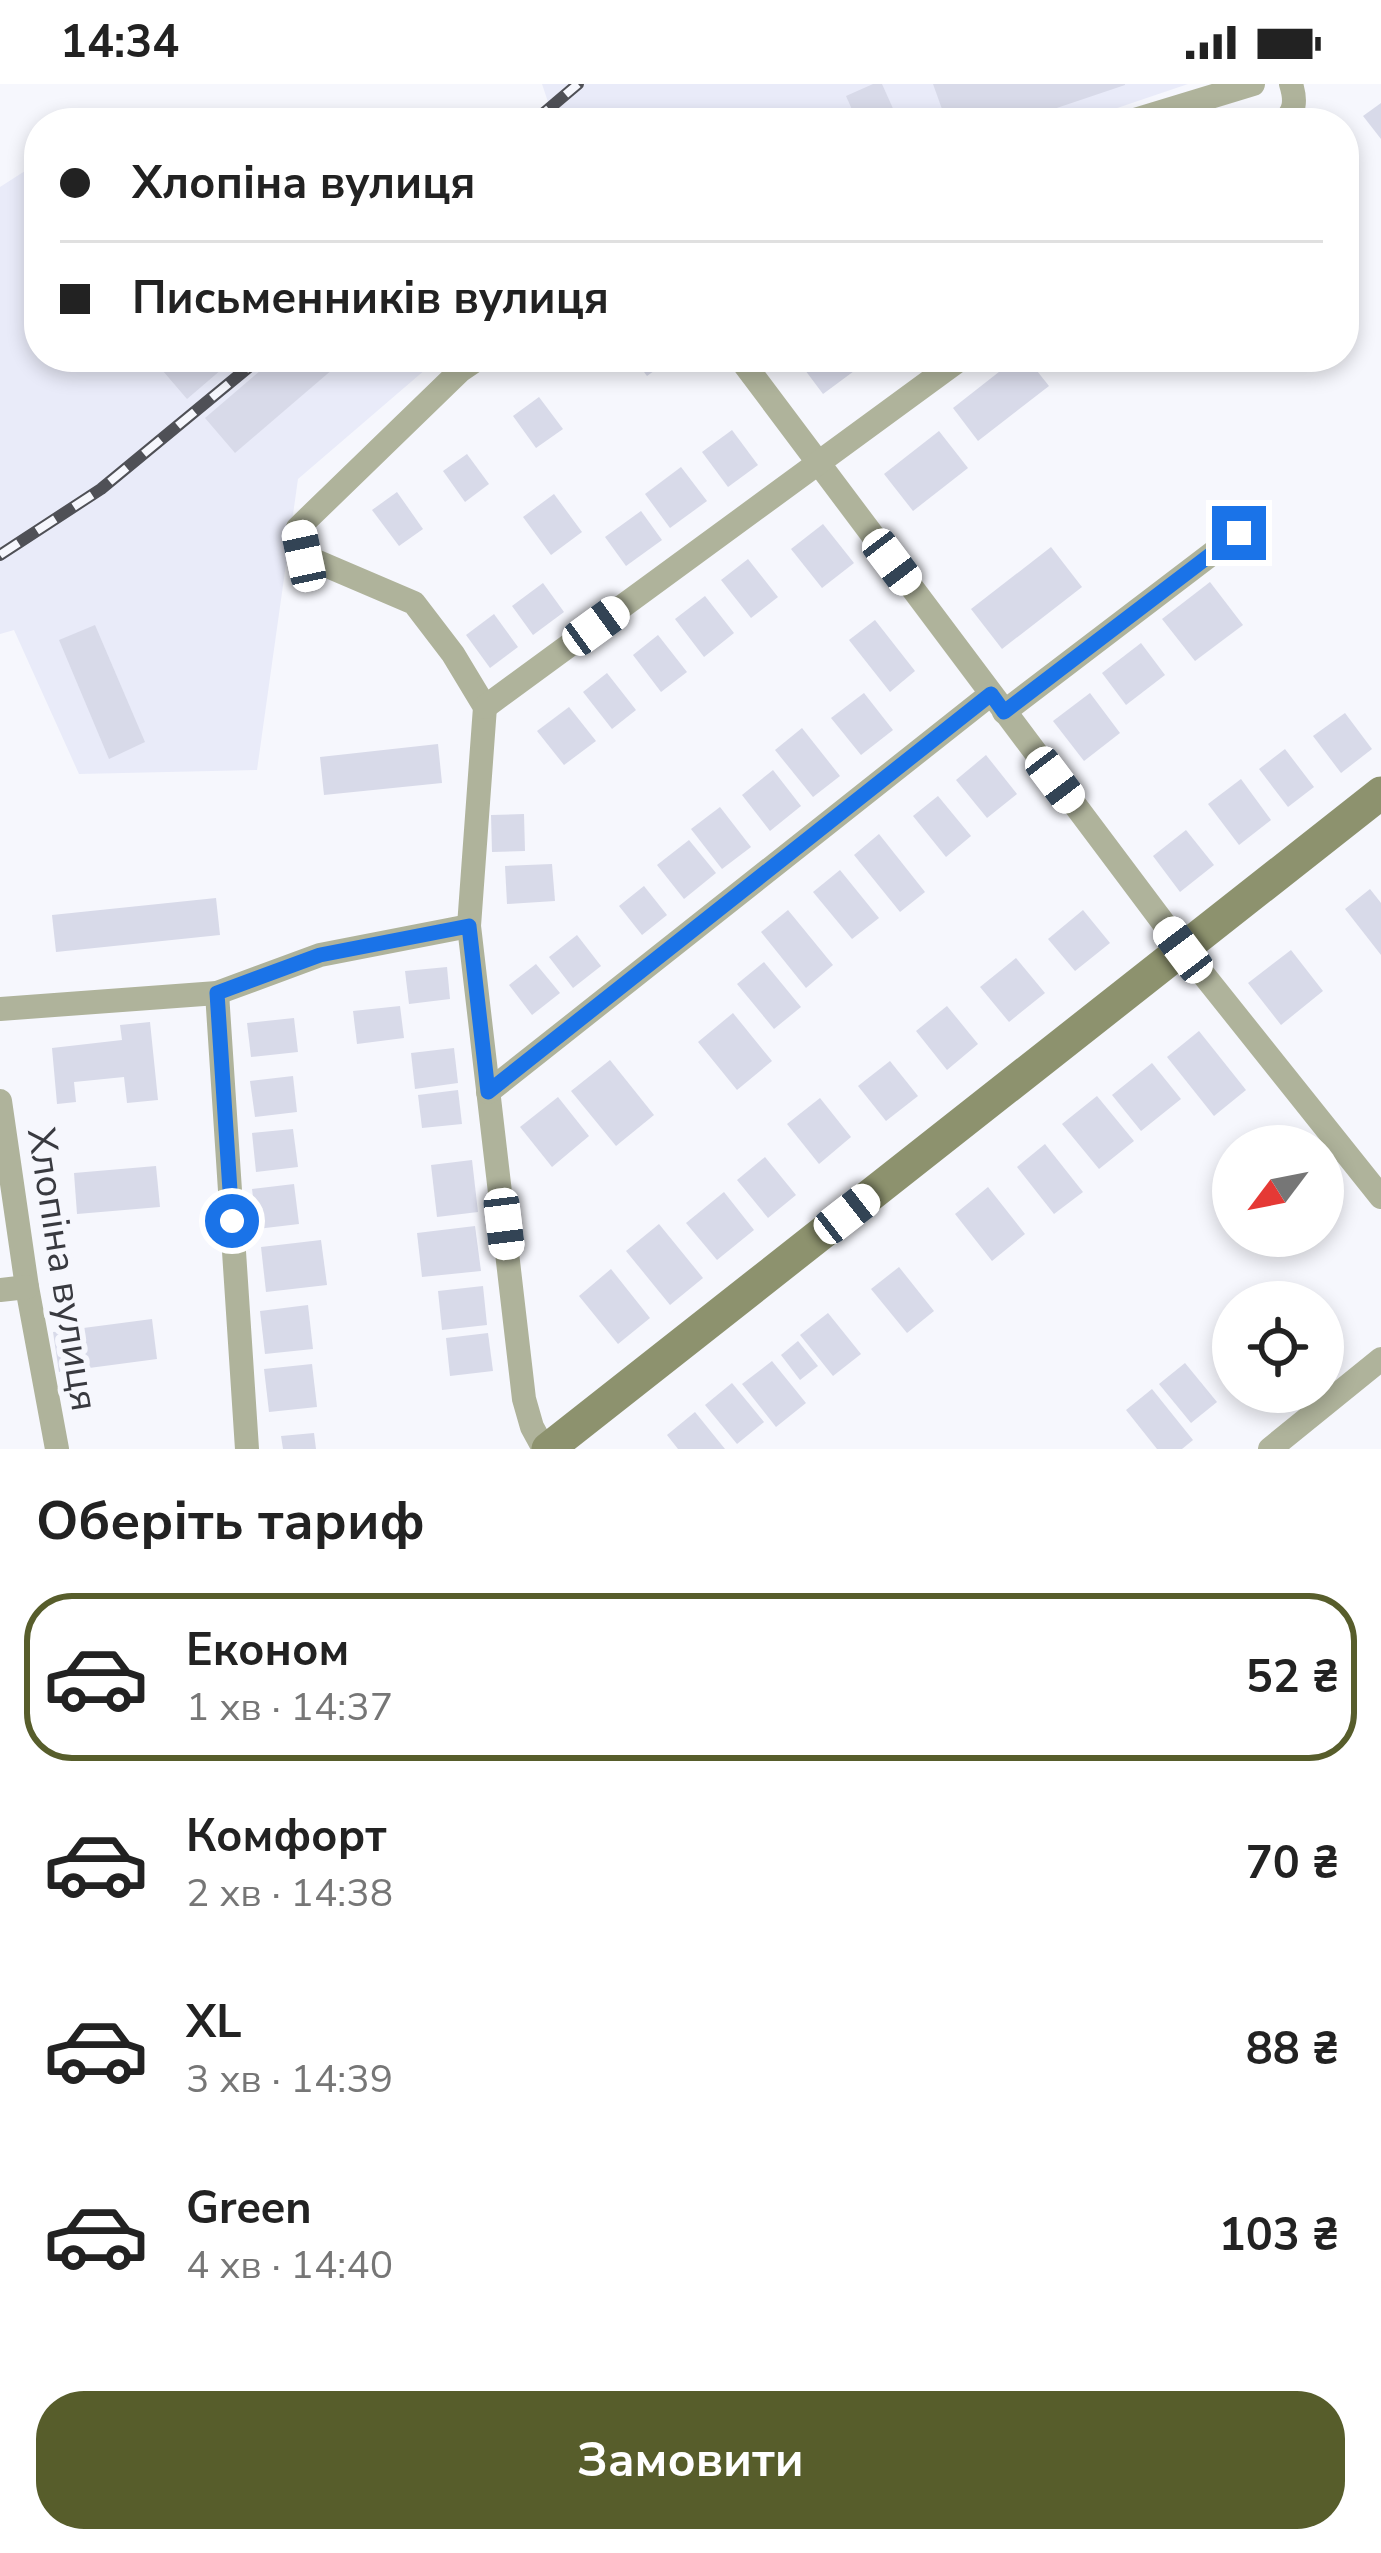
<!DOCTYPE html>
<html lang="uk">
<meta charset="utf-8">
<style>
:root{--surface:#fff;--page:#f2f2f2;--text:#222;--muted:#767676;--line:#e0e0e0;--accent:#575d2b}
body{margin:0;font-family:"Nunito Sans",sans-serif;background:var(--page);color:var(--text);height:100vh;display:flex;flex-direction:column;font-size:45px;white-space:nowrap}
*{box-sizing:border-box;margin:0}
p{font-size:39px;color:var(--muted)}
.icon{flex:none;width:66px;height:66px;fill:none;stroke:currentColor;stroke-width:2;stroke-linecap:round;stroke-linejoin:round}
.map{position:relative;height:1365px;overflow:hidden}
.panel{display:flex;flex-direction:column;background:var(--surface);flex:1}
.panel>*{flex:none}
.guide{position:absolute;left:24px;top:24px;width:1335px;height:264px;border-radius:48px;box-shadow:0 6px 18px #0003;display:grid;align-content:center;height:264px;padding:0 36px;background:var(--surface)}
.needle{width:78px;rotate:238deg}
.tools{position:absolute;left:1212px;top:1041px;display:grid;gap:24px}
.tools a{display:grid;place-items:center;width:132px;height:132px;border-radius:50%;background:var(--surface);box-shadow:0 6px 18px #0003;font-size:60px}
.end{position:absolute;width:54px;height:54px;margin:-27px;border:15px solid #1a73e8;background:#fff;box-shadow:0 0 0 6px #fff}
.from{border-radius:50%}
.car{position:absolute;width:36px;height:72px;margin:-36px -18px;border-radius:15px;box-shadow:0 0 9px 3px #0007;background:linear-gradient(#fff 24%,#345 0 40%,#fff 0 76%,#345 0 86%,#fff 0)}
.guide b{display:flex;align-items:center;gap:42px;height:114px;font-size:45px}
.guide b+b{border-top:3px solid var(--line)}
.guide i{width:30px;height:30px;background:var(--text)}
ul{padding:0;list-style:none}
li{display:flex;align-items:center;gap:36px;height:168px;margin:0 24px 18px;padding:0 12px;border:6px solid transparent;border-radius:48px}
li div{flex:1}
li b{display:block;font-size:45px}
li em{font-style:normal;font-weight:700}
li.active{border-color:var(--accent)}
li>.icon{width:108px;height:108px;stroke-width:1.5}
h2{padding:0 36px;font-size:54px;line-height:144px}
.button{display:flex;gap:24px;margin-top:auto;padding:24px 36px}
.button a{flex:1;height:138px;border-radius:48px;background:var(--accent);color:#fff;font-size:48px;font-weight:700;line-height:138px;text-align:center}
.status{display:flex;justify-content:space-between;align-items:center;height:84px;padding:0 60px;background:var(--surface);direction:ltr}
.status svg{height:33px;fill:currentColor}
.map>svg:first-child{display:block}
.built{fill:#e9ebf9}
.building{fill:#d8dae9}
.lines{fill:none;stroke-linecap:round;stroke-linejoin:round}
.minor{stroke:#afb39b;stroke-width:24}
.secondary{stroke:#8d926e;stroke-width:33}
.rail-casing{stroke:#4f5056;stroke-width:12}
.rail{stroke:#f6f7fd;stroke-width:8;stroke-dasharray:22;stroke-linecap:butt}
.route{stroke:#1a73e8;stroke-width:15}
.labels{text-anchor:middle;stroke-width:12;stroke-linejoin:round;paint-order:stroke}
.street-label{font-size:39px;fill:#393a40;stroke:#f6f7fd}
</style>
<div class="status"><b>14:34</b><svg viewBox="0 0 49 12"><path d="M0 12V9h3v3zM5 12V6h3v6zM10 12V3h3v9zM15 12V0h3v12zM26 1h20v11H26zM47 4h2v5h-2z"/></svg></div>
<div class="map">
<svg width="1381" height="1365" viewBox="0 0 1381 1365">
<rect width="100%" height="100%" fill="#f6f7fd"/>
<!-- built -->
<g class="built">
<polygon points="542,0 1188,0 1073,39 555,39"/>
<polygon points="39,78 39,273 440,273 298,395 257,686 79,690 14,546 0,550 0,103"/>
</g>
<!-- building -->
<g class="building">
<polygon points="873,0 882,0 895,29 870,39 858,39 846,12"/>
<polygon points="933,0 1125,0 1125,1 1012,39 947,39"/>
<polygon points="1381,19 1381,55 1363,32"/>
<polygon points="165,273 236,273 187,315 157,280"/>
<polygon points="276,273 347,273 235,369 205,334"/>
<polygon points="633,273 673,273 647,292"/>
<polygon points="814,273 873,273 823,310 802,282"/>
<polygon points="1018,273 1026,273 1049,302 978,357 953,324"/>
<polygon points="539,313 563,345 536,364 513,332"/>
<polygon points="732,346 758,381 728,403 702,368"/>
<polygon points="939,347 968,384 913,427 884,390"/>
<polygon points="467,370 489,400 465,418 443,387"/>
<polygon points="681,383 707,417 670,444 645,410"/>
<polygon points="397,408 423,445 399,462 372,426"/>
<polygon points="554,410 582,448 551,471 523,433"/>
<polygon points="641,427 662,456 626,482 605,453"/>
<polygon points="823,440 854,479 822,504 791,465"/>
<polygon points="1051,463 1082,503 1002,565 971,525"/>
<polygon points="748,475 778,513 751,534 721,496"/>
<polygon points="1210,498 1243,541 1195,577 1162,535"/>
<polygon points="543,499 564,528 533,551 512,522"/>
<polygon points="705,512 734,549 704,573 675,535"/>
<polygon points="494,530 518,563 490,584 466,551"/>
<polygon points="875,536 915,587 890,608 849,556"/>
<polygon points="95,541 145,658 109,675 59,556"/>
<polygon points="658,551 687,588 661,608 633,571"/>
<polygon points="1141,559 1165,591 1126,621 1102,589"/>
<polygon points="607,589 636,626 612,645 583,608"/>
<polygon points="864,609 893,646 861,671 831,634"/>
<polygon points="1090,609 1120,649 1084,677 1053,637"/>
<polygon points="569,623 596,657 564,681 537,647"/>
<polygon points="1345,629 1372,665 1341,689 1313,652"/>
<polygon points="802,644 840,692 813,713 775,666"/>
<polygon points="438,660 442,699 324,711 320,673"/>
<polygon points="1285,665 1314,703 1288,723 1259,685"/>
<polygon points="986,671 1017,710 987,734 956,696"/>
<polygon points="773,686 801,722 770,747 742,711"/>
<polygon points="1241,695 1271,736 1239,761 1208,720"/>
<polygon points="938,712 971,752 946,773 913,732"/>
<polygon points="720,723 751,763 722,785 691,745"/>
<polygon points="524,730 525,767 492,768 491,731"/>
<polygon points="1186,746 1214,781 1180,808 1153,772"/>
<polygon points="879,750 925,808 900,828 854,771"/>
<polygon points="689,756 716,789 684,815 657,781"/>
<polygon points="552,780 555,817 507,820 505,782"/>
<polygon points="840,786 879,834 852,855 813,808"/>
<polygon points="644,802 667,831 642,851 619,822"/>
<polygon points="1370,805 1381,819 1381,871 1345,825"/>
<polygon points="216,814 220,851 56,868 52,831"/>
<polygon points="788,826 833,881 806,904 761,848"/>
<polygon points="1083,826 1110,859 1075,887 1048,855"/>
<polygon points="577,851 601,882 573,904 549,873"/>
<polygon points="1291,866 1323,907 1281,941 1248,899"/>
<polygon points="1016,874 1045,909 1009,938 980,903"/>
<polygon points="764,878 801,923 774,945 737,900"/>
<polygon points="536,880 560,909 532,931 509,901"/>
<polygon points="447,883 450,915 409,920 405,887"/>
<polygon points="400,922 404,954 357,960 353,927"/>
<polygon points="947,922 978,960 947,986 916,947"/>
<polygon points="733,929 772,977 737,1006 698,958"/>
<polygon points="294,934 298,968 251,973 247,939"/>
<polygon points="150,938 158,1016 127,1019 124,993 74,998 76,1018 57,1020 52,964 122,956 120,941"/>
<polygon points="1199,947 1246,1006 1214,1032 1167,973"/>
<polygon points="454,964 458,999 415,1005 411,969"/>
<polygon points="610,976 654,1031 616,1062 571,1007"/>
<polygon points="890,977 918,1012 886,1037 858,1002"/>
<polygon points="1152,979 1181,1015 1141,1047 1112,1011"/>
<polygon points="293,992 297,1028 255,1033 250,997"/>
<polygon points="458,1006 462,1040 422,1044 418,1011"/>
<polygon points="1097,1012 1134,1057 1099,1085 1062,1040"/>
<polygon points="558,1013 589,1052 552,1083 520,1043"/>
<polygon points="820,1014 851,1053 819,1080 787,1040"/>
<polygon points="293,1045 298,1083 256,1088 252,1049"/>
<polygon points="1045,1060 1083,1108 1054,1130 1017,1083"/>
<polygon points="765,1073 796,1111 768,1134 737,1096"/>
<polygon points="472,1076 478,1128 437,1133 431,1081"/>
<polygon points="156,1082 160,1123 77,1130 74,1089"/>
<polygon points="294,1100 299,1140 257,1145 252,1105"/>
<polygon points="988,1103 1025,1150 992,1177 955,1130"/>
<polygon points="724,1108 754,1146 717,1176 686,1139"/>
<polygon points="659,1140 703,1194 670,1221 626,1167"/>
<polygon points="475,1142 481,1187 422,1193 417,1149"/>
<polygon points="321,1156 327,1201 266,1208 261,1163"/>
<polygon points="899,1183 934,1227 907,1249 871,1205"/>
<polygon points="611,1185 650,1234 618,1260 579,1212"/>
<polygon points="483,1202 487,1241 442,1246 438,1207"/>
<polygon points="308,1221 313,1265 265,1270 260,1227"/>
<polygon points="828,1229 861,1270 833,1292 800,1251"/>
<polygon points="152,1235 157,1275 59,1288 53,1248"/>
<polygon points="488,1249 493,1287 450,1292 446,1254"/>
<polygon points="798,1257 818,1282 800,1296 781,1271"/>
<polygon points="772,1277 806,1319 776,1343 742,1300"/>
<polygon points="1185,1279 1217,1318 1191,1339 1159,1300"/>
<polygon points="312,1280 317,1323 269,1328 264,1285"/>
<polygon points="732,1299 764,1338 737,1360 705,1321"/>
<polygon points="1152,1305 1193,1356 1182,1365 1157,1365 1126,1326"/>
<polygon points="695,1328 725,1365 678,1365 667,1351"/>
<polygon points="314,1349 316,1365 283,1365 281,1352"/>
</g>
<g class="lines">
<!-- minor -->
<g class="minor">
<polyline points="1125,39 1253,0"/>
<path d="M1281,39C1296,29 1296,16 1291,0"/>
<polyline points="480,273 461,286 298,444 304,472 414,519 453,570 485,623 469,842 524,1315 532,1343 544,1365"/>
<polyline points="739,273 1183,865 1381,1113"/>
<polyline points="485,623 963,273"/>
<polyline points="1004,628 1239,449"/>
<polyline points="217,909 247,1365"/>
<polyline points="0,925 217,909 320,871 469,842"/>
<polyline points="488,1008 991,610"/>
<polyline points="0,1017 27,1203 57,1365"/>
<polyline points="0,1206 27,1203"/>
<polyline points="1270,1365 1381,1275"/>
</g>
<!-- secondary -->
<polyline class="secondary" points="548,1365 1381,709"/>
<!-- rail casing -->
<g class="rail-casing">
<g id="rail">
<polyline points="532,39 578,0"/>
<polyline points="0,471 101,405 261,273"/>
</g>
</g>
<!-- rail -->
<use href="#rail" class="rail"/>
</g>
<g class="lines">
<!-- route -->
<polyline class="route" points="232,1137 217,909 320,871 469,842 488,1008 991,610 1004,628 1239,449"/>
</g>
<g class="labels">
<!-- street labels -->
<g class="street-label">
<text transform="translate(64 1185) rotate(81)" y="14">Хлопіна вулиця</text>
</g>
</g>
</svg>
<div class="tools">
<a><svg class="needle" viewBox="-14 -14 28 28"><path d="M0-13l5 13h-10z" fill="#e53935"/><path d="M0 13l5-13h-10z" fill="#767676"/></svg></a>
<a><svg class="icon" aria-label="locate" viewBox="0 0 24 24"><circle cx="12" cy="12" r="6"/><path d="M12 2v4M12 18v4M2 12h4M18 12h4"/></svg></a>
</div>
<i class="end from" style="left:232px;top:1137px"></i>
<i class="end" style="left:1239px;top:449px"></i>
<i class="car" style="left:304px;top:472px;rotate:348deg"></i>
<i class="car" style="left:892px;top:478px;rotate:143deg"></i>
<i class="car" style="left:596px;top:542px;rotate:54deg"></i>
<i class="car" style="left:1055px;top:696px;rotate:143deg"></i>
<i class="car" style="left:1183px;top:866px;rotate:323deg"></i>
<i class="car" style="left:847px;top:1130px;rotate:52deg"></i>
<i class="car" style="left:504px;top:1140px;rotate:173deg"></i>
<div class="guide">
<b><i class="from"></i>Хлопіна вулиця</b>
<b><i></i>Письменників вулиця</b>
</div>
</div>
<section class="panel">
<h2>Оберіть тариф</h2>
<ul>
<li class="active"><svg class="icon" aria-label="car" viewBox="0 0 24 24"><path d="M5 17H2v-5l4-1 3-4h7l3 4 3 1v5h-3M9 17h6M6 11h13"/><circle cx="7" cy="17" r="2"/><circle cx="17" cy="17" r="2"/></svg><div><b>Економ</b><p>1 хв · 14:37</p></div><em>52 ₴</em></li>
<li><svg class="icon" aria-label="car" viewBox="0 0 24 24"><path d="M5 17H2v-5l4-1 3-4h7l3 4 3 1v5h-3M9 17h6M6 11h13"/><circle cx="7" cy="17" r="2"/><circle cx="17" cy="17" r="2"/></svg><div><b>Комфорт</b><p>2 хв · 14:38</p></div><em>70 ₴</em></li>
<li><svg class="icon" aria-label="car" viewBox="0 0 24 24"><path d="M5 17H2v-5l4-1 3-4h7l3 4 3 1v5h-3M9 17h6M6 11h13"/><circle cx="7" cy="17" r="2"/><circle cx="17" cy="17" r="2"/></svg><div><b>XL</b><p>3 хв · 14:39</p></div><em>88 ₴</em></li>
<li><svg class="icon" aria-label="car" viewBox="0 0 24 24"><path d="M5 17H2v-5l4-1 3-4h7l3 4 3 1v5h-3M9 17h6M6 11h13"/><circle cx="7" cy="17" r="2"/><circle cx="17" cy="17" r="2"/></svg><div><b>Green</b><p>4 хв · 14:40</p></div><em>103 ₴</em></li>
</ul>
<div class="button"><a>Замовити</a></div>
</section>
